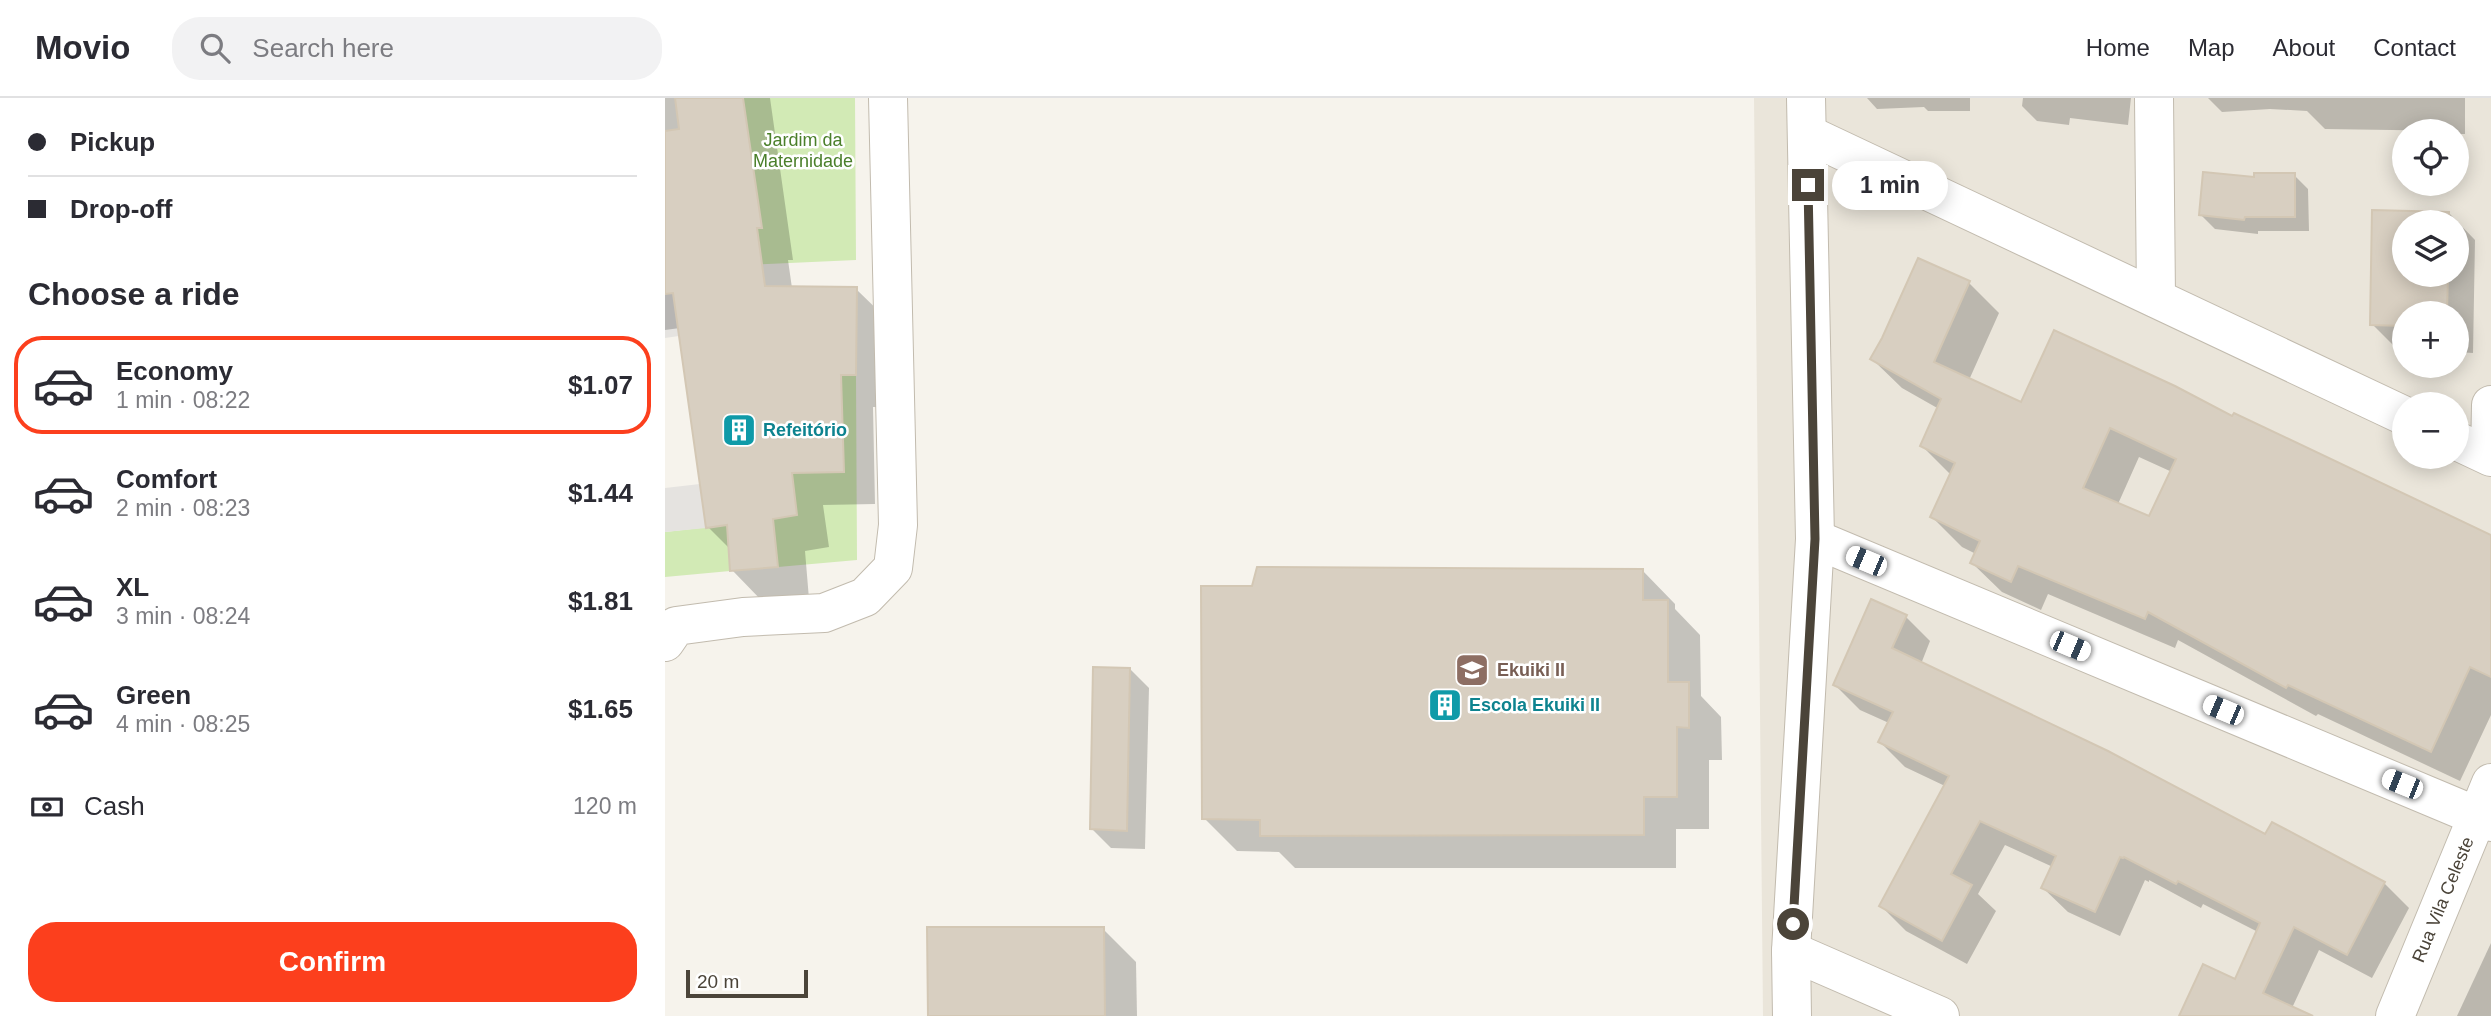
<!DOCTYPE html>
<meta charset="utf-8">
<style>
:root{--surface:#fff;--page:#f2f2f3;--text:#2b2b33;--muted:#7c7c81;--line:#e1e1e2;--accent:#fc3f1d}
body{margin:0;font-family:Helvetica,sans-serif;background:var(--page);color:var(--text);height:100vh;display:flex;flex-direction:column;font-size:26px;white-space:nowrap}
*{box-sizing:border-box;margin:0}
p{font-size:23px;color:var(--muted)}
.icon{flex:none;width:38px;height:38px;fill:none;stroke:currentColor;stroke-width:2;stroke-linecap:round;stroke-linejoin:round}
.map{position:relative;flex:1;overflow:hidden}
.panel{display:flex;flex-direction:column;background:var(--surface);width:665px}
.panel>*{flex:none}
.guide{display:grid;align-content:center;height:154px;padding:0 28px;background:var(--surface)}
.tools{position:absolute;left:1727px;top:21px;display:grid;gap:14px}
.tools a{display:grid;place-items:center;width:77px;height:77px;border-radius:50%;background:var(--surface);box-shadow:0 4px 18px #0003;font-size:35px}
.scale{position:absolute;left:21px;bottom:18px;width:122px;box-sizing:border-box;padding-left:7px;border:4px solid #4b4439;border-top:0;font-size:19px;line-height:24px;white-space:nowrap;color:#4b4439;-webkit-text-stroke:5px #fff;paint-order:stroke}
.end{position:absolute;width:32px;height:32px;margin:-16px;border:9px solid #4b4439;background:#fff;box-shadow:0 0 0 4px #fff}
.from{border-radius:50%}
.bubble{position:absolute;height:49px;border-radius:24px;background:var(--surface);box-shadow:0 4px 18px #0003;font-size:23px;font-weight:600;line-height:49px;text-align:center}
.car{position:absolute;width:21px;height:42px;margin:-21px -10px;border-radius:9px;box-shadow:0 0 5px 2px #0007;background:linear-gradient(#fff 24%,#345 0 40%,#fff 0 76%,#345 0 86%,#fff 0)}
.guide b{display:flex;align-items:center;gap:24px;height:66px;font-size:26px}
.guide b+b{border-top:2px solid var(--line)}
.guide i{width:18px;height:18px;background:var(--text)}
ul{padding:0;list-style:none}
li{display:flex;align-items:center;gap:21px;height:98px;margin:0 14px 10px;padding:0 14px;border:4px solid transparent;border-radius:28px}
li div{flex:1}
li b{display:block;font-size:26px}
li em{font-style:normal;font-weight:600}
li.selected{border-color:var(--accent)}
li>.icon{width:63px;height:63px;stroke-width:1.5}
h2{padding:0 28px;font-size:32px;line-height:84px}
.pay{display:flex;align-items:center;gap:18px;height:77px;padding:0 28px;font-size:26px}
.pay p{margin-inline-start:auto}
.action{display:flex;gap:14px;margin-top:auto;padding:14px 28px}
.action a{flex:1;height:80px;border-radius:28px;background:var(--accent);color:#fff;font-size:28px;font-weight:600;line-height:80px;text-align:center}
header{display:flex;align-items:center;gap:42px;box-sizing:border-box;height:98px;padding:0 35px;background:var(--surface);border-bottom:2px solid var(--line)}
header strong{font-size:33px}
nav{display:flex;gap:38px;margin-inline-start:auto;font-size:24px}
.search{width:490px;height:63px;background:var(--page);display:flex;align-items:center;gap:18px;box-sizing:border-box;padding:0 24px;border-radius:28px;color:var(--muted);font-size:26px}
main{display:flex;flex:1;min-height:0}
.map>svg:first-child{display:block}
.residential{fill:#eae5da;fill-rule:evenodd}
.green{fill:#d2eab5}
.parking{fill:#e5e3e0}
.shadow{fill:#0003;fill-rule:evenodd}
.building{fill:#d8cfc1;stroke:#d3c7b4;stroke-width:2;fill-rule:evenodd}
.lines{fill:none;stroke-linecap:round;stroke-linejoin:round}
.minor-casing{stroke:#c2bbae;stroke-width:40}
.minor{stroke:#fff;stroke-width:38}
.route{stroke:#4b4439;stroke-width:9}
.labels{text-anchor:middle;stroke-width:5;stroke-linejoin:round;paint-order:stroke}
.park-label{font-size:18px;fill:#4a7f2a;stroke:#fff}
.culture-label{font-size:18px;font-weight:bold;fill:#0d838f;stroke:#fff;text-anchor:start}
.education-label{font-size:18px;font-weight:bold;fill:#785e54;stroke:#fff;text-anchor:start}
.street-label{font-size:18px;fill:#4b4439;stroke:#fff}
</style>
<header>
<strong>Movio</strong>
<div class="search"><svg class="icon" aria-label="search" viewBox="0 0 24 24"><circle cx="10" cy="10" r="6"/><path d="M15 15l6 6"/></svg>Search here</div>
<nav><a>Home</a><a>Map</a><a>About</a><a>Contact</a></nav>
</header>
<main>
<section class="panel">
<div class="guide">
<b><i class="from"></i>Pickup</b>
<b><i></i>Drop-off</b>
</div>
<h2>Choose a ride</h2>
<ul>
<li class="selected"><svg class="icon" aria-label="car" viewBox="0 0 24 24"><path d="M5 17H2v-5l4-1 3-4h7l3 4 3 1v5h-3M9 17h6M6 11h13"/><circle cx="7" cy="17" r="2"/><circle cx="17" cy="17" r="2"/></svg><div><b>Economy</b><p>1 min · 08:22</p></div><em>$1.07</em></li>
<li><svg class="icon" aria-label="car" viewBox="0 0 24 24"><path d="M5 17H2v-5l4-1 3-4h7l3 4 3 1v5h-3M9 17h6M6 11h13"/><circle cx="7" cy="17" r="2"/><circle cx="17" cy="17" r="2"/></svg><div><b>Comfort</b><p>2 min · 08:23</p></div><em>$1.44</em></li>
<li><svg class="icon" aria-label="car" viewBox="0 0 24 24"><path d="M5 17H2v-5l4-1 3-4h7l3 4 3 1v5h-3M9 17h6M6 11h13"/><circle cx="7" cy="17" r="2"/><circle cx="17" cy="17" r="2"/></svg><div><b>XL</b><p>3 min · 08:24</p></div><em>$1.81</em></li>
<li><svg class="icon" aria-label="car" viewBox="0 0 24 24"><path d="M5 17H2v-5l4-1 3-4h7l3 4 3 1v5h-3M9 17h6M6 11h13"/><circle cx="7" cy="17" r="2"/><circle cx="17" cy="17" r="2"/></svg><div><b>Green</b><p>4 min · 08:25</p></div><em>$1.65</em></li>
</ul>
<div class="pay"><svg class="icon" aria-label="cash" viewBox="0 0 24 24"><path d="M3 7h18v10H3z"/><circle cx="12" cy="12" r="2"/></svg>Cash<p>120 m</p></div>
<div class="action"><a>Confirm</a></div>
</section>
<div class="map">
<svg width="1826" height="918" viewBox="0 0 1826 918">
<rect width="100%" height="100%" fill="#f6f3ec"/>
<!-- residential -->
<path class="residential" d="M1089,0H1826V918H1098ZM1740,33H1792V86H1740ZM1740,124H1792V177H1740ZM1740,215H1792V268H1740ZM1740,306H1792V359H1740Z"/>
<!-- green -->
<g class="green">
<polygon points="78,0 190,0 191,162 57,168 0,143 96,129"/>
<polygon points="191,277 192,462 113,469 108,421 132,416 113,278"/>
<polygon points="62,427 65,473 0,479 0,434"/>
</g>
<!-- parking -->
<g class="parking">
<polygon points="8,195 14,238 0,240 0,196"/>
<polygon points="35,386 41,430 0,434 0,390"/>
</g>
<!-- shadow -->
<g class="shadow">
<polygon points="0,0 105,0 128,162 123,162 127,190 191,191 224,223 223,309 208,309 210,406 158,407 164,449 140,453 144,501 99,505 67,472 65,451 43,429 15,230 0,232"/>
<polygon points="1202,0 1305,0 1305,13 1263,13 1259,9 1212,11"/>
<polygon points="1358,0 1466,0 1463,27 1405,20 1404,27 1372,23 1357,8"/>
<polygon points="1543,0 1800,0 1800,36 1792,36 1792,33 1660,31 1642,13 1605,11 1557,14"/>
<polygon points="1629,77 1643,91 1644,133 1593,133 1593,136 1550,131 1536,117 1591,81"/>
<path d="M1709,114L1784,115L1810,142L1808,255L1792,254V215H1740V253H1734L1707,226ZM1740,124H1792V177H1740Z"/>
<path d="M1254,162L1304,185L1334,215L1304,282L1357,306L1568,321L1826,439V617L1795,683L1653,616L1651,618L1513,542L1510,550L1383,496L1376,512L1337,494L1307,465L1311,456L1297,449L1267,419L1286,377L1257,348L1274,311L1237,290L1207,261L1219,241ZM1474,359L1507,374L1485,420L1453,406Z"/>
<polygon points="977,472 1010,506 1010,511 1035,537 1036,598 1056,619 1057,662 1044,662 1044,731 1011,731 1011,770 630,770 614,754 572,753 539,720 589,490"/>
<polygon points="1241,519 1265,543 1256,566 1601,739 1719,785 1744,810 1707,880 1654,852 1627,910 1643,918 1515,918 1570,883 1593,834 1538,806 1536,810 1484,782 1484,784 1480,782 1455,838 1403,814 1378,790 1388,769 1340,747 1313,796 1331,813 1302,866 1241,833 1216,808 1280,688 1240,669 1215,644 1224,625 1195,612 1170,587"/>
<polygon points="465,571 484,590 480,751 446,750 427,731"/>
<polygon points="438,831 471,864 472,918 265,918"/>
<polygon points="1826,845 1826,918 1792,918"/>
</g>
<!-- building -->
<g class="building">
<polygon points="10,0 78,0 97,130 92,130 100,188 192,189 191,277 176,277 179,374 127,375 132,417 108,421 113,469 65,473 62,427 41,430 8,195 0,196 0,33 14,31"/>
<polygon points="1538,74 1589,79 1589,75 1630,75 1630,119 1580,119 1579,122 1534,117"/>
<polygon points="1707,112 1784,114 1784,124 1740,124 1740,177 1783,177 1782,215 1740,215 1740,228 1705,227"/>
<path d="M1253,160L1305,183L1269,264L1356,304L1389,232L1510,288L1567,318L1569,315L1826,437V579L1805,569L1766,654L1623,587L1621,590L1483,514L1480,521L1353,468L1346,484L1305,465L1315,443L1265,419L1290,365L1255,348L1276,301L1205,261L1217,240ZM1445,330L1511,361L1484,418L1418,390Z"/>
<polygon points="592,469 978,471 978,502 1003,502 1003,584 1024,584 1024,630 1012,629 1012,699 979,699 979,737 595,738 595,722 537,721 536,488 587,488"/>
<polygon points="1206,501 1242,517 1227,550 1443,653 1600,736 1607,724 1720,784 1682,857 1629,829 1598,895 1648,918 1514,918 1538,866 1570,881 1595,825 1513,783 1511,786 1459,759 1458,760 1455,759 1430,814 1376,790 1391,758 1315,723 1286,776 1307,787 1277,843 1214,808 1284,678 1213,644 1228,614 1168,587"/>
<polygon points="428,569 465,570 462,733 425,731"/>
<polygon points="262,829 439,829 440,918 263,918"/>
</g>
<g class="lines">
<!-- minor casing -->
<g class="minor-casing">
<g id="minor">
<polyline points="1489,0 1491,200"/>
<polyline points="1142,36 1740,318"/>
<polyline points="1792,343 1826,359"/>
<polyline points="1825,358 1826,307"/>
<polyline points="1150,441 1826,724"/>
<polyline points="0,544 11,528 78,519 159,515 200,499 228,470 233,427 223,0"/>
<polyline points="1126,853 1275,918"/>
<polyline points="1127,918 1126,853 1150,441 1141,0"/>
<path id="s1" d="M1730,918L1826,685"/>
</g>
</g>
<!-- minor -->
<use href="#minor" class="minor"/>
</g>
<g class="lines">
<!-- route -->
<polyline class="route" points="1128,826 1150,441 1143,87"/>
</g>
<!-- icons -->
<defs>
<g id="building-square" transform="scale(1.75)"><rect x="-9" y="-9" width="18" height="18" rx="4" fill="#0f9aa8" stroke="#fff"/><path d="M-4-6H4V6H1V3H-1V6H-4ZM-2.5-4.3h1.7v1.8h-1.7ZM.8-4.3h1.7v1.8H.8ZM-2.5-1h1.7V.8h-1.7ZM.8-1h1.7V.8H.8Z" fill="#fff"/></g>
<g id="school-square" transform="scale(1.75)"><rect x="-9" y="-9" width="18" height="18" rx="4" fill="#8d6e63" stroke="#fff"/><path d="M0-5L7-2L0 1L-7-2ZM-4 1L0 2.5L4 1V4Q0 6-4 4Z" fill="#fff"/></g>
</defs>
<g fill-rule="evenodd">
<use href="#building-square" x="74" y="332"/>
<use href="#school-square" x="807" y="572"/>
<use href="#building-square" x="780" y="607"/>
</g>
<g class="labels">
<!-- park labels -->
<g class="park-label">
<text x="138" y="48">Jardim da<tspan x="138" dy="21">Maternidade</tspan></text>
</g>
<!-- culture labels -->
<g class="culture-label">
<text x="98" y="338">Refeitório</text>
<text x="804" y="613">Escola Ekuiki II</text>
</g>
<!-- education labels -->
<g class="education-label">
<text x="832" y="578">Ekuiki II</text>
</g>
<!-- street labels -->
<g class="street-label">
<text dy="6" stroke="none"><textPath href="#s1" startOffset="126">Rua Vila Celeste</textPath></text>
</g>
</g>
</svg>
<div class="tools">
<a><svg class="icon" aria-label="locate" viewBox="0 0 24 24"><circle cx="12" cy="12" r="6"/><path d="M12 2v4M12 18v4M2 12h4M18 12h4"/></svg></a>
<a><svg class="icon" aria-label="layers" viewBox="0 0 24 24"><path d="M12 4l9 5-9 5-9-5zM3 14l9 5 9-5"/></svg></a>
<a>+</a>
<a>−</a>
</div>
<div class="scale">20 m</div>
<i class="end from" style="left:1128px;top:826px"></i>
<i class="end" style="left:1143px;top:87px"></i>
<div class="bubble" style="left:1167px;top:63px;width:116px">1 min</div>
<i class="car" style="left:1201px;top:463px;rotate:293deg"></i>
<i class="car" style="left:1405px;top:548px;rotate:113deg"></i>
<i class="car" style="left:1558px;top:612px;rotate:293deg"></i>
<i class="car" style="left:1737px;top:686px;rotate:292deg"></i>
</div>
</main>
